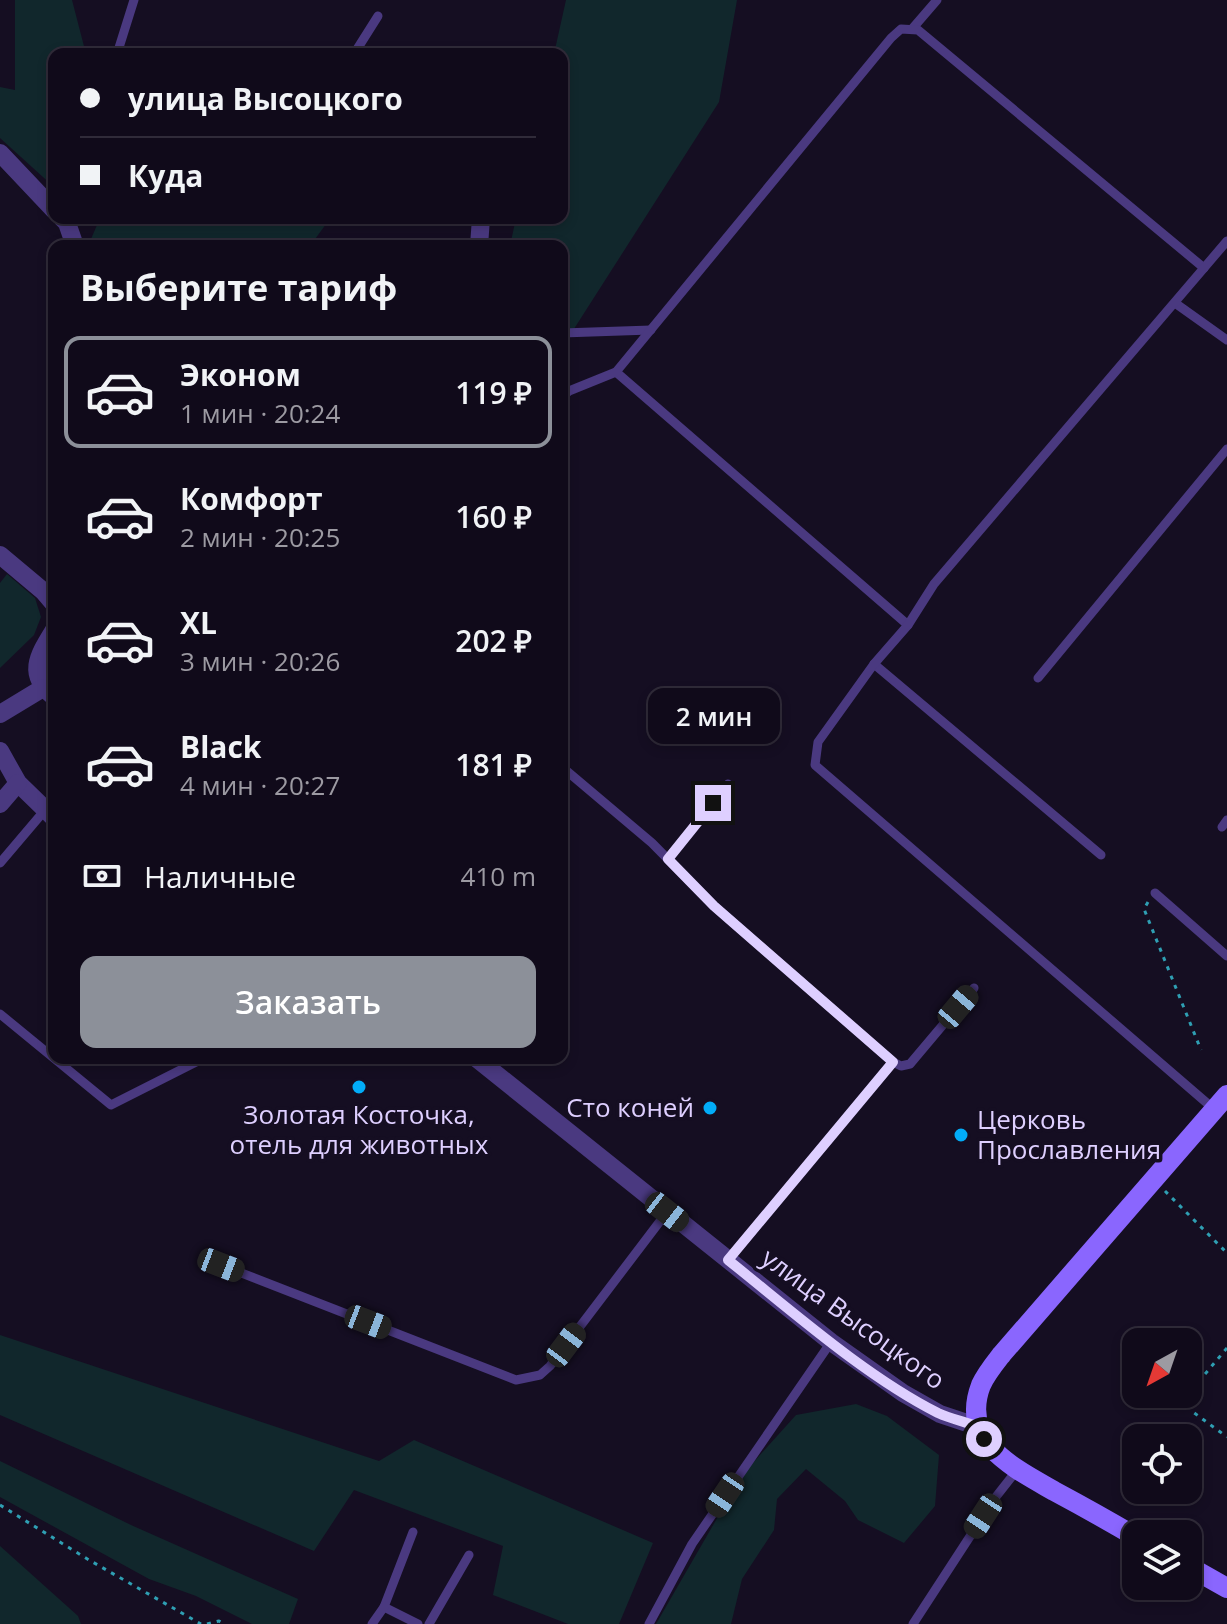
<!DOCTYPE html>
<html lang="ru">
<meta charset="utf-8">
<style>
:root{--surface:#100a1a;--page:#1e1827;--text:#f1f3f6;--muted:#9c9aa2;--line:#302b39;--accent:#8c9099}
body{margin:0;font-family:"Open Sans",sans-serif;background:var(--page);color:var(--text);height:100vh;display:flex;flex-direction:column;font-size:30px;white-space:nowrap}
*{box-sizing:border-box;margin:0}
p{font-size:26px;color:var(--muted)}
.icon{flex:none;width:44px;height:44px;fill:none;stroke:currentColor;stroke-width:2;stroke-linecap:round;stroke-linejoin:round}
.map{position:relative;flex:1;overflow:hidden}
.details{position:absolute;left:48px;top:240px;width:520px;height:824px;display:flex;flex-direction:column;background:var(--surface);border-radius:16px;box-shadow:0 4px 12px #0003,0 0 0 2px var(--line)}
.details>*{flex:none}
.banner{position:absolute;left:48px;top:48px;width:520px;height:176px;border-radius:16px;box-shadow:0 4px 12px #0003,0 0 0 2px var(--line);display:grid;align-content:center;height:176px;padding:0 32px;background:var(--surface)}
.needle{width:52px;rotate:220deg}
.buttons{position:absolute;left:1122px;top:1328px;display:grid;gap:16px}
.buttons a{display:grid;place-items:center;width:80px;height:80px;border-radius:16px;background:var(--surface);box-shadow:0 4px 12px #0003,0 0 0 2px var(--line);font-size:40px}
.end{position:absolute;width:36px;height:36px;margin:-18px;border:10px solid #decfff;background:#111;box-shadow:0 0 0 4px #111}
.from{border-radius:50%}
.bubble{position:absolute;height:56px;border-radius:16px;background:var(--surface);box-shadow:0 4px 12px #0003,0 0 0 2px var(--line);font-size:26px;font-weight:600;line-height:56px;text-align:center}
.car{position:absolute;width:24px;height:48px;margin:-24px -12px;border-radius:10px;box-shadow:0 0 6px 2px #0007;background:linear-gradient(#222 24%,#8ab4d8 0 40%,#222 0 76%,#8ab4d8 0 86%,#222 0)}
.banner b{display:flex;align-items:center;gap:28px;height:76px;font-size:30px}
.banner b+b{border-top:2px solid var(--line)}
.banner i{width:20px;height:20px;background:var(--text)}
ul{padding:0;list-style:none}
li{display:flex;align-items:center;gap:24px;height:112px;margin:0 16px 12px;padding:0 16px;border:4px solid transparent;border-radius:16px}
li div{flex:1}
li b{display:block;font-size:30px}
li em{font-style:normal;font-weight:600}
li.selected{border-color:var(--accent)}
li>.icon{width:72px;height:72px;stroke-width:1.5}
h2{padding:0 32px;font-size:36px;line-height:96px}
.pay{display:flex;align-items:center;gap:20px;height:88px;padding:0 32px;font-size:30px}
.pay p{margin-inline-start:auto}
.cta{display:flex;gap:16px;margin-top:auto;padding:16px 32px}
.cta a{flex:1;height:92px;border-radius:16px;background:var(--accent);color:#fff;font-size:32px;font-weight:600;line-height:92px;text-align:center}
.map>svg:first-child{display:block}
.green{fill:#11272c}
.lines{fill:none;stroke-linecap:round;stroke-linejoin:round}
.path{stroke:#2f9fb3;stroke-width:3;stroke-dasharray:4 6;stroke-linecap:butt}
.lane{stroke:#4a3980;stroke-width:9}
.street{stroke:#4a3980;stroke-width:18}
.secondary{stroke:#8a66fe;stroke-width:20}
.route{stroke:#decfff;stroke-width:10}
.poi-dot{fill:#02acf8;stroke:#150e22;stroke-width:3}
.labels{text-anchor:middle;stroke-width:7;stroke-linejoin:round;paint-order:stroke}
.poi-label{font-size:26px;fill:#decfff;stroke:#150e22;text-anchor:end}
.street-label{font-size:26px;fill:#decfff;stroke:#150e22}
</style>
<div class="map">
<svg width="1227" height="1624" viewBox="0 0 1227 1624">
<rect width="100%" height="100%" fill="#150e22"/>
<!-- green -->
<g class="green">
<polygon points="15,0 72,0 86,54 54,54 54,187 0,138 0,87 15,90"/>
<polygon points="566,0 737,0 719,102 572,332 562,341 562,246 510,246 516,218 562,218 562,54 554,54"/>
<polygon points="100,218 327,218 329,220 310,246 88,246"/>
<polygon points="7,574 35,598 41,617 34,635 0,668 0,583"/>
<polygon points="0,1335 379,1461 414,1440 653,1543 619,1624 568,1624 493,1595 503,1546 354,1490 314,1551 0,1415"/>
<polygon points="856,1404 887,1416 939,1455 935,1506 904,1543 858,1520 845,1501 806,1469 777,1499 774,1530 742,1579 731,1624 656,1624 742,1475 796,1415"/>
<polygon points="0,1461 131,1525 298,1599 289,1624 252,1624 196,1596 149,1579 0,1497"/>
<polygon points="0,1546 78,1616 81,1624 0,1624"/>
</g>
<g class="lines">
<!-- path -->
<g class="path">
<polyline points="1148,902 1144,909 1201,1050"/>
<polyline points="1165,1191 1227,1253"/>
<polyline points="1227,1348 1189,1393 1193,1412 1227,1437"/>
<polyline points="0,1505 89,1560 201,1624"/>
<polyline points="207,1624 219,1621 224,1624"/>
</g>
<!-- lane -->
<g class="lane">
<polyline points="912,29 937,0"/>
<polyline points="117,54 134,0"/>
<polyline points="354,54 378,16"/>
<polyline points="1175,303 1227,340"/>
<polyline points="562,333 651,330"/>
<polyline points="616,372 908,625"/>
<polyline points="562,397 569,391 616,372 891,38 901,29 918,30 1204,268"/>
<polyline points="874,664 1101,855"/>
<polyline points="1038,678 1227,449"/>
<polyline points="562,767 652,843 714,906 893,1062 728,1260"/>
<polyline points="1222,827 1227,820"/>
<polyline points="668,859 728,784"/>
<polyline points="0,863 45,810"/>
<polyline points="1155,893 1227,956"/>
<polyline points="0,1014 111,1105 204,1058"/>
<polyline points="893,1062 901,1066 910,1064 974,988"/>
<polyline points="1215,1110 815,765 818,742 874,664 908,625 934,584 1227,241"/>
<polyline points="221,1265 516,1380 540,1375 550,1366 667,1212"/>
<polyline points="384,1607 418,1624"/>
<polyline points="372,1624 384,1607 413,1532"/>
<polyline points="429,1624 469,1555"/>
<polyline points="649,1624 692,1544 831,1342"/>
<polyline points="913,1624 995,1498 1017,1470"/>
</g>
<!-- street -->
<g class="street">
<polyline points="0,153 54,210"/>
<polyline points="62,218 67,223 75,246"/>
<polyline points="479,246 481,218"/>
<polyline points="0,555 43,591 54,604"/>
<path d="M54,630C38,656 26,674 54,697"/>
<polyline points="0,714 43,688"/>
<polyline points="0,751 18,783 54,818"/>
<polyline points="0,804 18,783"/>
<polyline points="476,1058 831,1342 903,1393 940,1414 979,1427"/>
</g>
<!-- secondary -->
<g class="secondary">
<path d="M1136,1537C1109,1521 1082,1506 1054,1491C1014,1468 959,1442 981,1385C986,1374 995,1363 1002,1354L1227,1095"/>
<polyline points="1188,1566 1227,1588"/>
</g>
</g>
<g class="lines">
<!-- route -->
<path class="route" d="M713,803L668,859L714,906L893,1062L728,1260C792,1311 865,1376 938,1413C951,1419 966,1422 979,1427L984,1439"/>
</g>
<!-- markers -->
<g class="poi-dot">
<circle cx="359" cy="1087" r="8"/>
<circle cx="710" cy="1108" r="8"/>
<circle cx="961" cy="1135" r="8"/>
</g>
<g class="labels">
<!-- poi labels -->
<g class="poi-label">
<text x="694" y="1117">Сто коней</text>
<text x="359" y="1124" text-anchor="middle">Золотая Косточка,<tspan x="359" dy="30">отель для животных</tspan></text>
<text x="977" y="1129" text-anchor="start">Церковь<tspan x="977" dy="30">Прославления</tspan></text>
</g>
<!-- street labels -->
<g class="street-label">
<text transform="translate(853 1319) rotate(36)" y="9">улица Высоцкого</text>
</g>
</g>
</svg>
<div class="buttons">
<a><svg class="needle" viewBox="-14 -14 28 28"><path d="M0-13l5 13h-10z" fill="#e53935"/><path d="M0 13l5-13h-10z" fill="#9c9aa2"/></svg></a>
<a><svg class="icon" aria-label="locate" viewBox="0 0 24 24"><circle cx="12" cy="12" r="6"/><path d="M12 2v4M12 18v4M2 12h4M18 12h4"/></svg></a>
<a><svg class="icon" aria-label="layers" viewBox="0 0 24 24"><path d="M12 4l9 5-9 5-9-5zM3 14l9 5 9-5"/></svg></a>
</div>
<i class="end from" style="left:984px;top:1439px"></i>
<i class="end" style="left:713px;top:803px"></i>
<div class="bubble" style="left:648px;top:688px;width:132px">2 мин</div>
<i class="car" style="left:958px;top:1007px;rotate:40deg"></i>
<i class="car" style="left:667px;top:1212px;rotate:128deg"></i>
<i class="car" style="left:221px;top:1265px;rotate:111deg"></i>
<i class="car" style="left:368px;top:1322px;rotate:111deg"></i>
<i class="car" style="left:566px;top:1345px;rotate:37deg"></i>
<i class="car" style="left:725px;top:1495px;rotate:214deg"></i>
<i class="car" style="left:983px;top:1516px;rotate:213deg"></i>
<div class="banner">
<b><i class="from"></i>улица Высоцкого</b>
<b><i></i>Куда</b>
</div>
<section class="details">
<h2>Выберите тариф</h2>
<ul>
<li class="selected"><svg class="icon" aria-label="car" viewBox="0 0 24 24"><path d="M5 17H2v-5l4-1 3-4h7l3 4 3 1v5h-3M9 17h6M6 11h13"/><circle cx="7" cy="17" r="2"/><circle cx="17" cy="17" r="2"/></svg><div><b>Эконом</b><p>1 мин · 20:24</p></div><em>119 ₽</em></li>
<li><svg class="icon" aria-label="car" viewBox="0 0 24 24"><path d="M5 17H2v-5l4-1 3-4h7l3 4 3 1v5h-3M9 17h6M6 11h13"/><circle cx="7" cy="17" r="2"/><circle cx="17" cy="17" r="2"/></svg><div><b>Комфорт</b><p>2 мин · 20:25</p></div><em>160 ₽</em></li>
<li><svg class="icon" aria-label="car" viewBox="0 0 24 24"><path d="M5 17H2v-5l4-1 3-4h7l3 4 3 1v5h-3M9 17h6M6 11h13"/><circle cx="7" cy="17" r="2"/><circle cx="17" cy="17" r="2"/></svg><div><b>XL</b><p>3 мин · 20:26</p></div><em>202 ₽</em></li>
<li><svg class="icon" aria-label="car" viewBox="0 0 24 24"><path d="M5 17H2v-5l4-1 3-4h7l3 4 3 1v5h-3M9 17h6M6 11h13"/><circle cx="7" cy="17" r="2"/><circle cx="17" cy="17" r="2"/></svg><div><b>Black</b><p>4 мин · 20:27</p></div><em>181 ₽</em></li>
</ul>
<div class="pay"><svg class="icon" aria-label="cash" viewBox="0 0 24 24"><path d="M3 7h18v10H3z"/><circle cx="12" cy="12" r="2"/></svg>Наличные<p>410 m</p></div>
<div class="cta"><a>Заказать</a></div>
</section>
</div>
